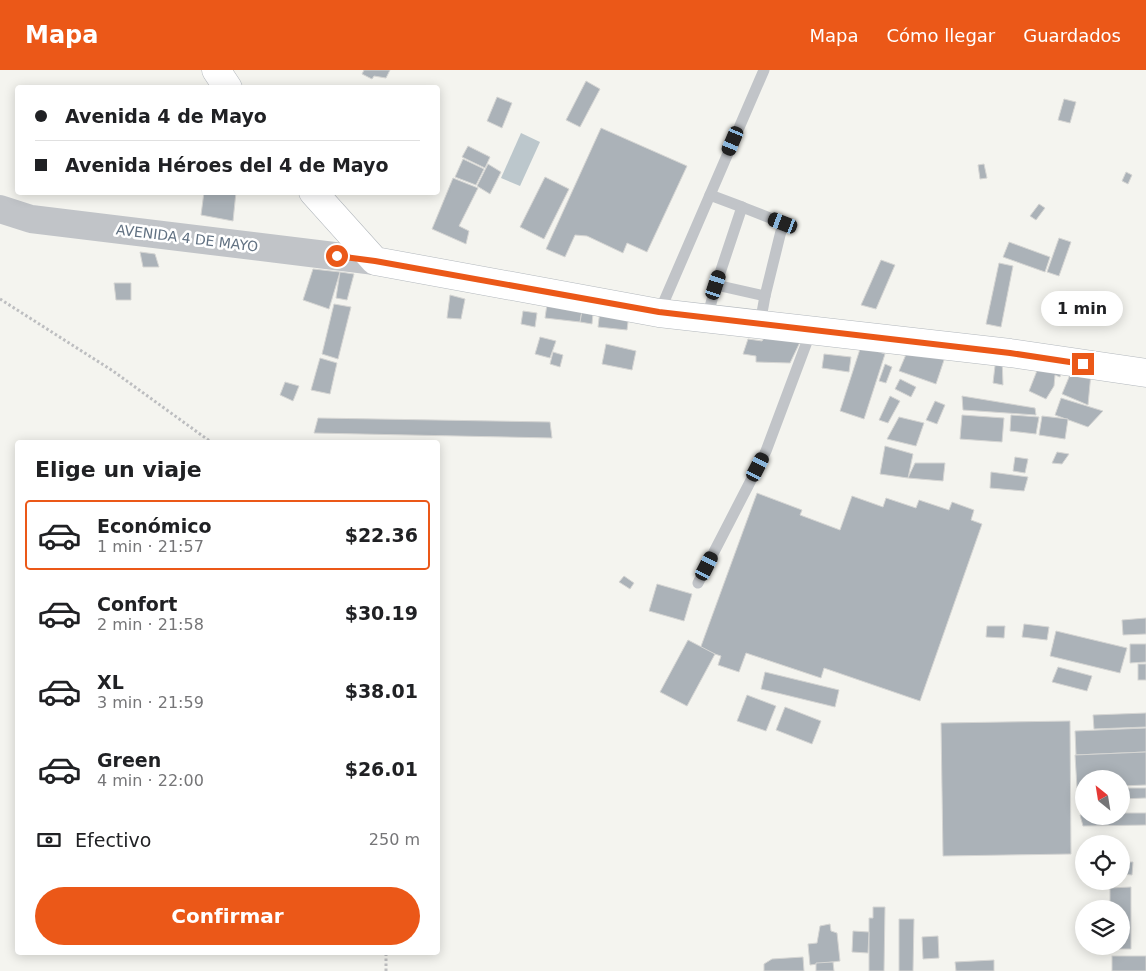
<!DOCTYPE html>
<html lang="es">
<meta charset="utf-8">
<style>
:root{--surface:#fff;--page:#f2f2f2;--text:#202124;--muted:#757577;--line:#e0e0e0;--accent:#eb5818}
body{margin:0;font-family:"DejaVu Sans",sans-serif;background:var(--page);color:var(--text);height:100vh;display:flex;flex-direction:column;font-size:19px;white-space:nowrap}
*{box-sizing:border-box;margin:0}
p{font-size:16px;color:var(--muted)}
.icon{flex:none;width:28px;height:28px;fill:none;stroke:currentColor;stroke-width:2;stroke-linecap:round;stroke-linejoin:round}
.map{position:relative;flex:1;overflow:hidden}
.panel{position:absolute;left:15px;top:370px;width:425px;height:515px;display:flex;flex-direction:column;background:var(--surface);border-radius:5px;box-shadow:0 2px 12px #0003}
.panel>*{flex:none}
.top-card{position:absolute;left:15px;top:15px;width:425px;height:110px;border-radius:5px;box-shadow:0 2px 12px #0003;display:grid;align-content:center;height:110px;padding:0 20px;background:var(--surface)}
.needle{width:32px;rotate:330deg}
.fabs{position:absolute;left:1075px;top:700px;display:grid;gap:10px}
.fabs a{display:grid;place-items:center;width:55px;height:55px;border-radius:50%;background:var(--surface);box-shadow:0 2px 12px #0003;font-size:25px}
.end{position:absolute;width:22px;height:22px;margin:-11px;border:6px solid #eb5818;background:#fff;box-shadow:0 0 0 2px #fff}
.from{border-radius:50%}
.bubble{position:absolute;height:35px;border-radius:18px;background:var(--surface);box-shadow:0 2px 12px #0003;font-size:16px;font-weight:700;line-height:35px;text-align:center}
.car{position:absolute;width:15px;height:30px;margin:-15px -8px;border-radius:6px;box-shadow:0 0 4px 1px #0007;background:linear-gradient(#222 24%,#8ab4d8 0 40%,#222 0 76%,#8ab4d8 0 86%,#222 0)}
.top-card b{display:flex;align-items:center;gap:18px;height:48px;font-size:19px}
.top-card b+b{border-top:1px solid var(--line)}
.top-card i{width:12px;height:12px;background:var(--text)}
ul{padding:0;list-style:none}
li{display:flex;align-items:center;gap:15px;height:70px;margin:0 10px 8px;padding:0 10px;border:2px solid transparent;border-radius:5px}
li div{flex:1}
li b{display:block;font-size:19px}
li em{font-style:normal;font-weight:700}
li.active{border-color:var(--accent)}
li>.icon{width:45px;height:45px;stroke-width:1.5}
h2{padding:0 20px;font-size:22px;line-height:60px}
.pay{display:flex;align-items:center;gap:12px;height:55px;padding:0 20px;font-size:19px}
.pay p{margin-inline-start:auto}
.primary-button{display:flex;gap:10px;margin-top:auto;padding:10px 20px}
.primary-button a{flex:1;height:58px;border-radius:30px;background:var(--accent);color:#fff;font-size:20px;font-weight:700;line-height:58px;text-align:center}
header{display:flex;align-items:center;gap:30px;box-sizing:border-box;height:70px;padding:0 25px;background:var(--accent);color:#fff}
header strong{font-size:24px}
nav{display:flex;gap:28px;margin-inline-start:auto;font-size:18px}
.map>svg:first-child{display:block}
.water{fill:#bcc7cc}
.building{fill:#abb2b8;stroke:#d5d5d3}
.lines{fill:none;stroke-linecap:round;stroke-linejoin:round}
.secondary-casing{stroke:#b3b8bd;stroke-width:29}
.path{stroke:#bdbec0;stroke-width:3;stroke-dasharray:2.5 2.5;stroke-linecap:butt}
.service{stroke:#c1c4c8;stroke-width:11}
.tertiary{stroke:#c1c4c8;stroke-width:28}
.secondary{stroke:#fff;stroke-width:28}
.route{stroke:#eb5818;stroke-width:6}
.labels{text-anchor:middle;stroke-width:5;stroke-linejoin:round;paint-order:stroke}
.street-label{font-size:14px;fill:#617182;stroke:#fff}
</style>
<header>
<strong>Mapa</strong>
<nav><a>Mapa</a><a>Cómo llegar</a><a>Guardados</a></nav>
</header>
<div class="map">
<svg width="1146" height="901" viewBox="0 0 1146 901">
<rect width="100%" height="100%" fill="#f4f4ef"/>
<!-- water -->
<polygon class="water" points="521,63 540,72 520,116 501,108"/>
<!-- building -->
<g class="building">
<polygon points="364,0 390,0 386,8 374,6 372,9 362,4"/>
<polygon points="586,11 600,19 580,57 566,50"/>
<polygon points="497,27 512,33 502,58 487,51"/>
<polygon points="1064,29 1076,32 1070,53 1058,50"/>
<polygon points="601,58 687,96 647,182 627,173 623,183 587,166 575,165 565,187 546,179"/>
<polygon points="468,76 490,87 485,98 462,87"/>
<polygon points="463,89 484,99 476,115 455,107"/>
<polygon points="488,94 501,102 490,124 477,116"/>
<polygon points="984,94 987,108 980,109 978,95"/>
<polygon points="1126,102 1132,105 1128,114 1122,111"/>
<polygon points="545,107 569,119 544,169 520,157"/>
<polygon points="453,108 478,118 459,156 469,161 466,174 432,159"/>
<polygon points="204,122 236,122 233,151 201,145"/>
<polygon points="1039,134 1045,138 1036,150 1030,146"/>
<polygon points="1059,168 1071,172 1059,206 1047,202"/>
<polygon points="1009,172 1050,187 1045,202 1003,187"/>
<polygon points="140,182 155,184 159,197 143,197"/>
<polygon points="881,190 895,195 876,239 861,235"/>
<polygon points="999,193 1013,196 1001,257 986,254"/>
<polygon points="313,199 340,202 329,239 303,230"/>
<polygon points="340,202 354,204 347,230 336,228"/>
<polygon points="114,213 131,213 131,230 116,230"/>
<polygon points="450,225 465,229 461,249 447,248"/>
<polygon points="334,234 351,237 338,289 322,284"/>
<polygon points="547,234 583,236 580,252 545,248"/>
<polygon points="600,240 629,244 627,260 598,257"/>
<polygon points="523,241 537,243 535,257 521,254"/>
<polygon points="582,241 593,243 592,254 580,252"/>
<polygon points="767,264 801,270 790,293 756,292 756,286 743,284 748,269 762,271"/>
<polygon points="540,267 556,271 550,288 535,284"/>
<polygon points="606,274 636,281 632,300 602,294"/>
<polygon points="910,275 947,281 936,314 899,301"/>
<polygon points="861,276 885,284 864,349 840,341"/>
<polygon points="553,282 563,285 560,297 550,294"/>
<polygon points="824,284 851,287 849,302 822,298"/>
<polygon points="996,287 1002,287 1003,315 993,313"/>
<polygon points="320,288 337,293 330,324 311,320"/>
<polygon points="1040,293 1062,299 1060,307 1055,305 1054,316 1046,329 1029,321"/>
<polygon points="885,294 892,297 886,313 879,311"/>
<polygon points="1072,300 1091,303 1088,335 1062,324"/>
<polygon points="900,309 916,317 911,327 895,319"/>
<polygon points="285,312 299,316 293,331 280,325"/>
<polygon points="890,326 900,331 888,353 879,350"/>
<polygon points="962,326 1035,338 1036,345 963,340"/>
<polygon points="1061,328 1103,341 1088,357 1055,345"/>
<polygon points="935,331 945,335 937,354 926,350"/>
<polygon points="962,345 1004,348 1002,372 960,369"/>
<polygon points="1011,345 1039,347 1036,364 1010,361"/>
<polygon points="1042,346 1068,349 1065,369 1039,365"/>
<polygon points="899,347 924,353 916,376 887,369"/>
<polygon points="318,348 550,352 552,368 314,363"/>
<polygon points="885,376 913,384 908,408 880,404"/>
<polygon points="1057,382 1069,384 1062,394 1052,393"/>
<polygon points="1015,387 1028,389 1025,403 1013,401"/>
<polygon points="915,393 945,393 943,411 908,408"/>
<polygon points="991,402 1028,407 1024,421 990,418"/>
<polygon points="757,423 802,440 800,445 840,460 852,426 883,437 886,428 916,438 919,430 949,440 952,432 974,440 971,450 982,454 920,631 824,598 821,608 746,583 739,602 718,595 721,586 700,579"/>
<polygon points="624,506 634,513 630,519 619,512"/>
<polygon points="657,514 692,524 684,551 649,541"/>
<polygon points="1146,548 1146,564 1123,565 1122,550"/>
<polygon points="1024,554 1049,557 1047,570 1022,567"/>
<polygon points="987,556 1005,556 1004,568 986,567"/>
<polygon points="1056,561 1127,578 1120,603 1050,586"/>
<polygon points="688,570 715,584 687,636 660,622"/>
<polygon points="1130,574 1146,574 1146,592 1130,593"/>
<rect x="1138" y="594" width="8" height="16"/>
<polygon points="1058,597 1092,606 1087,621 1052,612"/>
<polygon points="765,602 839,620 835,637 761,619"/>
<polygon points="747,625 776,636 766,661 737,651"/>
<polygon points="785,637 821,651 812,674 776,660"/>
<polygon points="1146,643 1146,657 1094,659 1093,645"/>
<polygon points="1070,651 1071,784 943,786 941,653"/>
<polygon points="1146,658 1146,682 1076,685 1075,661"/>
<polygon points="1146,682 1146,715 1121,716 1121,709 1084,709 1084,717 1077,718 1075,685"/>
<polygon points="1121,718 1146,718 1146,728 1121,729"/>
<polygon points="1121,743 1146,743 1146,755 1083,756 1080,745 1084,745 1084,746 1121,746"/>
<polygon points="1121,792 1133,792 1132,805 1121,804"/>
<polygon points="1131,817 1131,879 1111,879 1111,876 1121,876 1121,839 1110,839 1110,818"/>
<polygon points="873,837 885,837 884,901 869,901 869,848 873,848"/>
<polygon points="899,849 914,849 913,901 899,901"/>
<polygon points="830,854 831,861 837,863 840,891 810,895 808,874 817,873 820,856"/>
<polygon points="853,861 869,862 868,883 852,882"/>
<polygon points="938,866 939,888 923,889 922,867"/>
<rect x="1112" y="886" width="34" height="15"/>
<polygon points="803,887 804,901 764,901 764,894 772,889"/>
<polygon points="994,890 994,901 956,901 955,892"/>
<polygon points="833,892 834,901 816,901 816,893"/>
</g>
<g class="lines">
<!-- secondary casing -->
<g class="secondary-casing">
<g id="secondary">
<polyline points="216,0 228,18"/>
<polyline points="313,122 375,191 659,243 1010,283 1146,303"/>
</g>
</g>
<!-- path -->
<g class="path">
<polyline points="0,229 113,301 211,372"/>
<polyline points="386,901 386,882"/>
</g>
<!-- service -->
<g class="service">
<polyline points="710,125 742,137"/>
<polyline points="716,215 765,226"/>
<polyline points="659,243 764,0"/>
<polyline points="707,248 716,215 742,137 783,153 765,226 760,254"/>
<polyline points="698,513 766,381 811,261"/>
</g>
<!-- tertiary -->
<polyline class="tertiary" points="0,139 31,149 375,191"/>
<!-- secondary -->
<use href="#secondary" class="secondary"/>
</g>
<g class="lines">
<!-- route -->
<polyline class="route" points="337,186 375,191 659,242 1010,283 1083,294"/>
</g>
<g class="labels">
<!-- street labels -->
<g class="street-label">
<text transform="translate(187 168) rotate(7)" y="5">AVENIDA 4 DE MAYO</text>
</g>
</g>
</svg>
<div class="fabs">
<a><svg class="needle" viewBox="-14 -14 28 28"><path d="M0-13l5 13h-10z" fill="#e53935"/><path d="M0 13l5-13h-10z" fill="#757577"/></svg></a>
<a><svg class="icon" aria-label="locate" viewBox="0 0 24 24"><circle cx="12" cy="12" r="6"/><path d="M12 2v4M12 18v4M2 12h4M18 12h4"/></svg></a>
<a><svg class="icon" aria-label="layers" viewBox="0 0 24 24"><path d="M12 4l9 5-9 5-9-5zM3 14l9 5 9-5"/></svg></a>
</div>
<i class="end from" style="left:337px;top:186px"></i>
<i class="end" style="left:1083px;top:294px"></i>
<div class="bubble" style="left:1041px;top:221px;width:82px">1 min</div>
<i class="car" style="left:733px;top:71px;rotate:203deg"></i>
<i class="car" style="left:783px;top:153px;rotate:291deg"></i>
<i class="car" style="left:716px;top:215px;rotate:18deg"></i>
<i class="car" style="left:758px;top:397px;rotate:27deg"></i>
<i class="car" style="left:707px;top:496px;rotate:27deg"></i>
<div class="top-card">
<b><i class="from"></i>Avenida 4 de Mayo</b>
<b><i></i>Avenida Héroes del 4 de Mayo</b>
</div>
<section class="panel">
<h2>Elige un viaje</h2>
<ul>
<li class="active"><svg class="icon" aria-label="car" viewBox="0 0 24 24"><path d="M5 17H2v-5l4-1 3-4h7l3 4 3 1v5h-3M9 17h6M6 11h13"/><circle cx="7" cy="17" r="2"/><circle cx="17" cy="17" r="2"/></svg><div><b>Económico</b><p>1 min · 21:57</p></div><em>$22.36</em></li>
<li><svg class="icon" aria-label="car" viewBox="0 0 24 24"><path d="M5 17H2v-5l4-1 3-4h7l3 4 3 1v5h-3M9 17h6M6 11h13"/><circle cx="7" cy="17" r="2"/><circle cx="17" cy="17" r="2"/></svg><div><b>Confort</b><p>2 min · 21:58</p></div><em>$30.19</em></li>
<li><svg class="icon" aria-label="car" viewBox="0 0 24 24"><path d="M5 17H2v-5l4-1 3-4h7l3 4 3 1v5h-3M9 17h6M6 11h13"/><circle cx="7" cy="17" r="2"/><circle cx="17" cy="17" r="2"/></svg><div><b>XL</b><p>3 min · 21:59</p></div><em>$38.01</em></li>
<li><svg class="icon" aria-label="car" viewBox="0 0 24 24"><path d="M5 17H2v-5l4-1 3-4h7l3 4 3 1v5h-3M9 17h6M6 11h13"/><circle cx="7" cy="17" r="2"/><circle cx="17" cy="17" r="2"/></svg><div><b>Green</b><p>4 min · 22:00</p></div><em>$26.01</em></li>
</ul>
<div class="pay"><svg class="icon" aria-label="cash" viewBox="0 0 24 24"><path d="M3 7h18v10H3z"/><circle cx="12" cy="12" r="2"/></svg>Efectivo<p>250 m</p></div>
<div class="primary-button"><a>Confirmar</a></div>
</section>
</div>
